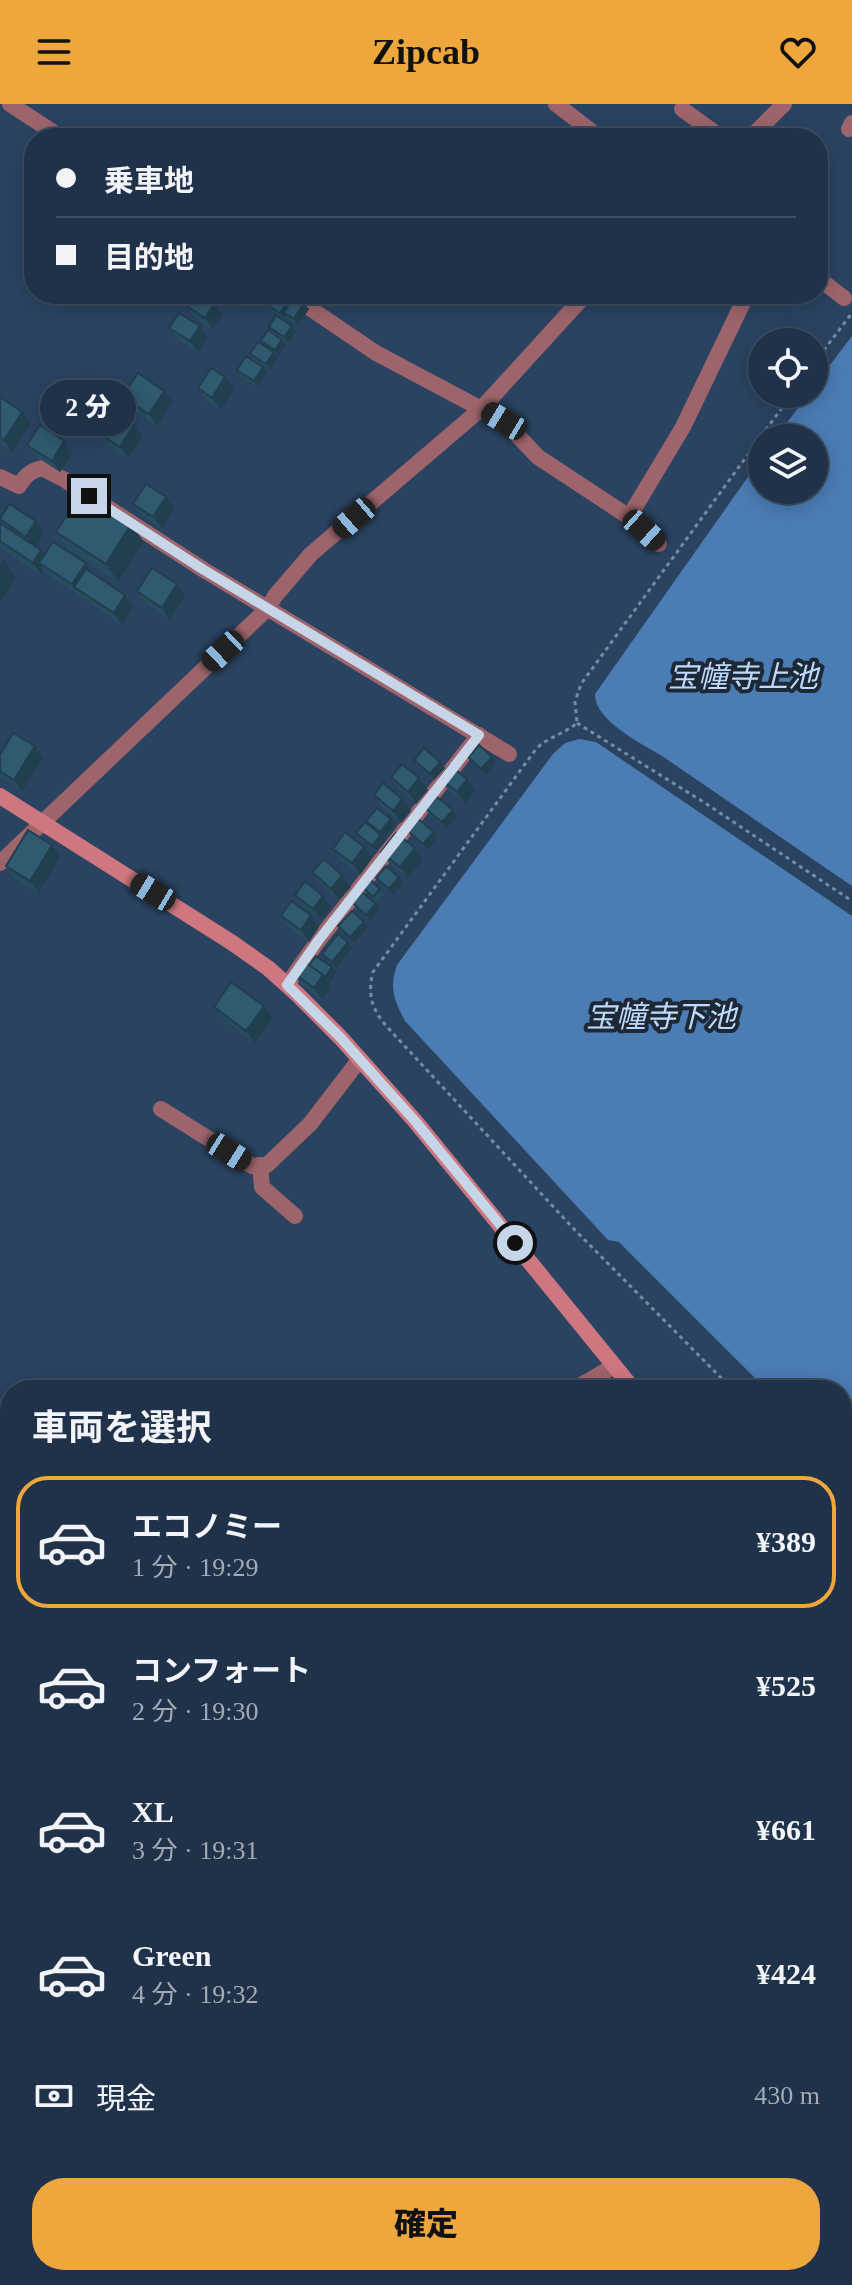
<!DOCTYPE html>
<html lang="ja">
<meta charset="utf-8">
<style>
:root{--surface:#203249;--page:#2d3e53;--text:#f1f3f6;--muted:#a2aab4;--line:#3d4d61;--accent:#eea73d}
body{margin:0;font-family:"Times New Roman","Noto Sans JP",serif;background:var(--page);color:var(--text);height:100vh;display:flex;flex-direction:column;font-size:30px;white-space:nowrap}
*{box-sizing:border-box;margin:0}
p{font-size:26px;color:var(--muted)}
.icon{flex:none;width:44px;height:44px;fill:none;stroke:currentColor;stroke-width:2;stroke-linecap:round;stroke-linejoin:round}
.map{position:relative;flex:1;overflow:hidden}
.details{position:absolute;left:0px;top:1276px;width:852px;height:906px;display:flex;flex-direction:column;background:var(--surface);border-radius:32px 32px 0 0;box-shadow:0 4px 20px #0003,0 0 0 2px var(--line)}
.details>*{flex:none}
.guide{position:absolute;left:24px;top:24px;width:804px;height:176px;border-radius:32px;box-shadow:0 4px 20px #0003,0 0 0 2px var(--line);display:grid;align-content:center;height:176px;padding:0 32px;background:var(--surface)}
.buttons{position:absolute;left:748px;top:224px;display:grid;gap:16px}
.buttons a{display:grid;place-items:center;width:80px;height:80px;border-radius:50%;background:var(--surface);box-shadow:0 4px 20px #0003,0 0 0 2px var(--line);font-size:40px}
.end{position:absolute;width:36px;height:36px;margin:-18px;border:10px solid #c6d5e7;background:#111;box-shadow:0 0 0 4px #111}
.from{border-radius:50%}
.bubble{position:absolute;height:56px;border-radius:28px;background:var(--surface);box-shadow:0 4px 20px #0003,0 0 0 2px var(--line);font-size:26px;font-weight:800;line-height:56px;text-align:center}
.car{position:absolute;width:24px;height:48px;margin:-24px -12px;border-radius:10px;box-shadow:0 0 6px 2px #0007;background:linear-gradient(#222 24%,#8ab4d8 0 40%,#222 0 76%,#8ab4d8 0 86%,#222 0)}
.guide b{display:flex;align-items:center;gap:28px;height:76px;font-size:30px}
.guide b+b{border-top:2px solid var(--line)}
.guide i{width:20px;height:20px;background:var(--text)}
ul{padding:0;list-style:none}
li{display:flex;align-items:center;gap:24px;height:132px;margin:0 16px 12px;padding:0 16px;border:4px solid transparent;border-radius:32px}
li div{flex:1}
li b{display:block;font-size:30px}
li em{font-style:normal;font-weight:800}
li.current{border-color:var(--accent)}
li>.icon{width:72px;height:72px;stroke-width:1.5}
h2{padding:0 32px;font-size:36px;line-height:96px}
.pay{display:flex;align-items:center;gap:20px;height:88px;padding:0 32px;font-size:30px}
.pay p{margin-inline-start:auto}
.cta{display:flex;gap:16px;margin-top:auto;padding:16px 32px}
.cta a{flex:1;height:92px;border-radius:32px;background:var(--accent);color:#111;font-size:32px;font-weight:800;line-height:92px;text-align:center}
header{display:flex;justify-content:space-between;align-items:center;height:104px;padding:0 32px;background:var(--accent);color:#111;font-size:36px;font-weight:800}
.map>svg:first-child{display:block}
.water{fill:#4b7cb4}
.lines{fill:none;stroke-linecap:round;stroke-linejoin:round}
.path{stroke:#778ba3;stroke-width:3;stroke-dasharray:4 4;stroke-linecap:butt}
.street{stroke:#9d656b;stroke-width:16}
.secondary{stroke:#cf7781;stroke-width:16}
.wall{fill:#284d60}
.shaded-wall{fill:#213f4e}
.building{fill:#2f5a70;stroke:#213f4e;stroke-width:2}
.route{stroke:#c6d5e7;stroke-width:10}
.labels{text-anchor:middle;stroke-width:8;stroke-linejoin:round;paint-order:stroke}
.water-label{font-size:30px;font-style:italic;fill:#bed9f9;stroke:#1e2937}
</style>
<header><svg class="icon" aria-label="menu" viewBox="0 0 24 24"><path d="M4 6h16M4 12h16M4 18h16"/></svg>Zipcab<svg class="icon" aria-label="heart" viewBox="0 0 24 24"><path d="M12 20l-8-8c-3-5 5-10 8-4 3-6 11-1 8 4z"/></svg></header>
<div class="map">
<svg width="852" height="2181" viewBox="0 0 852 2181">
<rect width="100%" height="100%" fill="#2a4361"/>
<!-- water -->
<g class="water">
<path d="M852,232V782L662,652C642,640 594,616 595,590L762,353V386H814V334H776L808,290H814V282Z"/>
<path d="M580,635L596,638L852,812V1371L842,1361V1286H767L619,1138L608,1136L405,917C394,896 389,883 397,861L553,650L565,639Z"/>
</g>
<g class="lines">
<!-- path -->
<g class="path">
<polyline points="814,259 852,209"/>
<polyline points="577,619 705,699 852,797"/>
<path d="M733,1286L572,1123L388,924C372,906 367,891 373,868L536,645C548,633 564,630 577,619L575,598L581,580L792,290"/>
<polyline points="842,1392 852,1402"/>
</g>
<!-- street -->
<g class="street">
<polyline points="10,0 62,34"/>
<polyline points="556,0 600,34"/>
<polyline points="682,5 722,34"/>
<polyline points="849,25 852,19"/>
<polyline points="750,34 784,0"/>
<polyline points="818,174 844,194"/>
<polyline points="289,190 376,249 504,317 538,353 626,411 659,440"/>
<path d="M0,373L19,382C25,372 30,367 42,364L65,376L204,466L509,650"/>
<polyline points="629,413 683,323 747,190"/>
<polyline points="0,759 268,504 275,492 311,450 482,304 586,190"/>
<polyline points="287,881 318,837 479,631"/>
<polyline points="161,1005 252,1062 267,1061 310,1020 360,955"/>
<polyline points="260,1061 262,1083 295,1112"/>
<polyline points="573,1286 614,1262"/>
<polyline points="0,1452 10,1483"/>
<polyline points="842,1564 852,1551"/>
<polyline points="0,1565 10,1547"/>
<polyline points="0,1714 10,1722"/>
<polyline points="0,1864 10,1849"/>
<polyline points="0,1881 10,1888"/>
<polyline points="842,1922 852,1908"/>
<polyline points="0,2091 10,2077"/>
<polyline points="842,2092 852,2077"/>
<polyline points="202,2172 215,2181"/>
<polyline points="722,2172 735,2181"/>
<polyline points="456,2181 462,2172"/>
</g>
<!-- secondary -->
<g class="secondary">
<polyline points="0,692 231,838 268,864 297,890 340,933 415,1017 634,1286"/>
<polyline points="842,1533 852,1542"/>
</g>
</g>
<!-- wall -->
<g class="wall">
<polygon points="212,190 241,190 232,203"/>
<polygon points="289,195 291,198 304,199 309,205 298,221 288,215 286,212 284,215 268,205 264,199"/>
<polygon points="187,202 222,211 213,225 195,214"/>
<polygon points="269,223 296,227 289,239 273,229"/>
<polygon points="169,224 208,234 198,249 177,235"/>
<polygon points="261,237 286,242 279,252 275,249 278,254 270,266 254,256 250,250 265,242"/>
<polygon points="237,266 267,269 258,283 241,272"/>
<polygon points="225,273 234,285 221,305 206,296 198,284"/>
<polygon points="0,293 31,319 12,348 0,339"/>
<polygon points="122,293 173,298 157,322 131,305"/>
<polygon points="95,327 142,333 128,355 103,338"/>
<polygon points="64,337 73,349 60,368 35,352 27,341"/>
<polygon points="166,393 174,405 162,425 142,412 133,400"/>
<polygon points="0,416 44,429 36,442 41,446 45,451 86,459 93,470 125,491 133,503 122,521 48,471 44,466 41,471 0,444 0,419 4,421"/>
<polygon points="56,428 144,438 118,478 68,445"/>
<polygon points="137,487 185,492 170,516 145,499"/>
<polygon points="0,651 43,654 22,687 0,672"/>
<polygon points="414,656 440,658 445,664 434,676 418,662"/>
<polygon points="391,673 428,686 416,700 399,685"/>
<polygon points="440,674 467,675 475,687 465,700 448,686"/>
<polygon points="374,691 411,707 401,719 382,703"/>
<polygon points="426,705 453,706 457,712 446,724 430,711"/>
<polygon points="366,717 395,721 384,734 381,732 385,737 376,748 360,735 356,729 371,723"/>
<polygon points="407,726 434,728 438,734 427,746 411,732"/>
<polygon points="333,745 372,754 360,771 341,757"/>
<polygon points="381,748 423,755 408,774 390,760"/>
<polygon points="60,753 39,789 14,774 6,762"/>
<polygon points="312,768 351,783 339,796 321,780"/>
<polygon points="376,774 403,779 393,791 380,780"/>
<polygon points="360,781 380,785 384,791 377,799 364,787"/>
<polygon points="295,791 323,792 331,803 321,816 303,802"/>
<polygon points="352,798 376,800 380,806 370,817 356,804"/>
<polygon points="281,812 319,823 309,838 289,824"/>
<polygon points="309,861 332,863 336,869 328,879 331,883 322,896 301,880 292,868"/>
<polygon points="264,902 273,914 255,939 222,914 214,903"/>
</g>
<!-- shaded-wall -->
<g class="shaded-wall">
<polygon points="225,190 241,190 232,203 224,192"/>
<polygon points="289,195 293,201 284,209 286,212 284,215 280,209"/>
<polygon points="304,199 309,205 298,221 294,215"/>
<polygon points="214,200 222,211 213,225 205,214"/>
<polygon points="200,222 208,234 198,249 190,237"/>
<polygon points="292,222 296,227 289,239 284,233"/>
<polygon points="282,236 286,242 279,252 275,246"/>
<polygon points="274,248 278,254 270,266 266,260"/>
<polygon points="263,263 267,269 258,283 254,277"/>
<polygon points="225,273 234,285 221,305 212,294"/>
<polygon points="164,287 173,298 157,322 149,310"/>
<polygon points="22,308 31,319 12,348 4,336"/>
<polygon points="134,321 142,333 128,355 120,343"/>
<polygon points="64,337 73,349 60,368 52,357"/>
<polygon points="166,393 174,405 162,425 153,413"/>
<polygon points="36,417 44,429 35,444 26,433"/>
<polygon points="131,420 144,438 118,478 106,460"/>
<polygon points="41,446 50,458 39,459 44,466 41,471 33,459"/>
<polygon points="4,456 16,474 0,499 0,462"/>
<polygon points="86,459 94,471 74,483 80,492 72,480"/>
<polygon points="177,480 185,492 170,516 162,504"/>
<polygon points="125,491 133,503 122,521 114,509"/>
<polygon points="35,642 43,654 22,687 14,676"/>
<polygon points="492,653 496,659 486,671 481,665"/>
<polygon points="440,658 445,664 434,676 430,670"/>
<polygon points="419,674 428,686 416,700 408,688"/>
<polygon points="467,675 475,687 465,700 457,688"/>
<polygon points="402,695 411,707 401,719 393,707"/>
<polygon points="453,706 457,712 446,724 442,718"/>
<polygon points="391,715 395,721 384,734 380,728"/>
<polygon points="434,728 438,734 427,746 423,740"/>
<polygon points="381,731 385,737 376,748 372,742"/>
<polygon points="52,741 60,753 39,789 30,777"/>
<polygon points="364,743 372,754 360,771 352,759"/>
<polygon points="415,744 423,755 408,774 400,763"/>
<polygon points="342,771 351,783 339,796 331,785"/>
<polygon points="399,773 403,779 393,791 389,785"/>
<polygon points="323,792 331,803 321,816 313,805"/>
<polygon points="376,800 380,806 370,817 366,811"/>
<polygon points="311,811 319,823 309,838 301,826"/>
<polygon points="364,818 368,824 354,839 350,833"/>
<polygon points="348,838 352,844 336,864 332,858"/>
<polygon points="332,863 336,869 329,879 325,873"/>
<polygon points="323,871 331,883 322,896 314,884"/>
<polygon points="264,902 273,914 255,939 246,927"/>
</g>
<!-- building -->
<g class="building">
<polygon points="194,190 199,190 214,200 205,214 187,202"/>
<polygon points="270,190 281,190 289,195 280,209 264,199"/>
<polygon points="294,193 304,199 294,215 284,209"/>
<polygon points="179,209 200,222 190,237 169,224"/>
<polygon points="276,211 292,222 284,233 269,223"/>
<polygon points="268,226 282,236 275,246 261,237"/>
<polygon points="258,238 274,248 266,260 250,250"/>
<polygon points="246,252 263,263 254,277 237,266"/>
<polygon points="211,264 225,273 212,294 198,284"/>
<polygon points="138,269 164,287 149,310 122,293"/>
<polygon points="0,293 22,308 4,336 0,333"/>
<polygon points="109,305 134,321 120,343 95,327"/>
<polygon points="40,321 64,337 52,357 27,341"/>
<polygon points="146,380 166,393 153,413 133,400"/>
<polygon points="82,388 131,420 106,460 56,428"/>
<polygon points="9,400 36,417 26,433 0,415"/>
<polygon points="0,419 41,446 33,459 0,437"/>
<polygon points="53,438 86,459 72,480 39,459"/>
<polygon points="152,464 177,480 162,504 137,487"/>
<polygon points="86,465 125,491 114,509 74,483"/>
<polygon points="13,629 35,642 14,676 0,667 0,651"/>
<polygon points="479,641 492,653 481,665 468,653"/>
<polygon points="424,644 440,658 430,670 414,656"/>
<polygon points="402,660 419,674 408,688 391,673"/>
<polygon points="450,661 467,675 457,688 440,674"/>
<polygon points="383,679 402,695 393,707 374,691"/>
<polygon points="437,693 453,706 442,718 426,705"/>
<polygon points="377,704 391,715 380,728 366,717"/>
<polygon points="417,714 434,728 423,740 407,726"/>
<polygon points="365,718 381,731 372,742 356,729"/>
<polygon points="28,726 52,741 30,777 6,762"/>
<polygon points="345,728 364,743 352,759 333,745"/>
<polygon points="396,729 415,744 400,763 381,748"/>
<polygon points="324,755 342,771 331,785 312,768"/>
<polygon points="386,762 399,773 389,785 376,774"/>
<polygon points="368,773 380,785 373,793 360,781"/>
<polygon points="305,777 323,792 313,805 295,791"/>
<polygon points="361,787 376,800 366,811 352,798"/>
<polygon points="291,797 311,811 301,826 281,812"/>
<polygon points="352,807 364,818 350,833 338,822"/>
<polygon points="338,830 348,838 332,858 322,850"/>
<polygon points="316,852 332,863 325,873 309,861"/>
<polygon points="302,856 323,871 314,884 292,868"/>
<polygon points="231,878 264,902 246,927 214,903"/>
</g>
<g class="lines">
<!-- route -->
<polyline class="route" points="89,392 204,466 479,631 318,837 287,881 340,933 415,1017 515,1139"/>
</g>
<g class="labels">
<!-- water labels -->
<g class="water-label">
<text x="743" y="583">宝幢寺上池</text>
<text x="661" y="923">宝幢寺下池</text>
</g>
</g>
</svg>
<div class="buttons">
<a><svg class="icon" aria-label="locate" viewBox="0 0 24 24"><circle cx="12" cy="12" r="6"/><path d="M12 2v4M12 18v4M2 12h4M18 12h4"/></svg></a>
<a><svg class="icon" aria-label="layers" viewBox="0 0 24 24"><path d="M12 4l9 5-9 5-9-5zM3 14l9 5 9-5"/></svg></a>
</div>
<i class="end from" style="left:515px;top:1139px"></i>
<i class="end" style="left:89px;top:392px"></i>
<div class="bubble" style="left:40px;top:276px;width:96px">2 分</div>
<i class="car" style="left:504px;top:317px;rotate:301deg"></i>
<i class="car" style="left:354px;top:414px;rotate:229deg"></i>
<i class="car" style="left:644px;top:426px;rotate:132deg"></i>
<i class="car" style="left:223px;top:547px;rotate:227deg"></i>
<i class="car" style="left:153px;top:788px;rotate:301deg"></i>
<i class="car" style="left:229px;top:1048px;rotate:122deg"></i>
<div class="guide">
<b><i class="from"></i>乗車地</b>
<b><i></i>目的地</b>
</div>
<section class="details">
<h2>車両を選択</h2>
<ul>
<li class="current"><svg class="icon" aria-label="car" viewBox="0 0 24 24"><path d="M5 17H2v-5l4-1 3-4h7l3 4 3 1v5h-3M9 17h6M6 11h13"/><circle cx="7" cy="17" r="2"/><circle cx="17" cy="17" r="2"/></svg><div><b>エコノミー</b><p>1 分 · 19:29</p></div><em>¥389</em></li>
<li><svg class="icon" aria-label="car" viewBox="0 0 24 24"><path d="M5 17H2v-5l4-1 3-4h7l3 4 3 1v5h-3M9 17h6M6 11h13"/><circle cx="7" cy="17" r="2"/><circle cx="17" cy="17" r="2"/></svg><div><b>コンフォート</b><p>2 分 · 19:30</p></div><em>¥525</em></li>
<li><svg class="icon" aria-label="car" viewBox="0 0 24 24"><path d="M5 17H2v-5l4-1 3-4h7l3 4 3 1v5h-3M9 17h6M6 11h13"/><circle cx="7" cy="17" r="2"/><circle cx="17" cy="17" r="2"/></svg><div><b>XL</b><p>3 分 · 19:31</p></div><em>¥661</em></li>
<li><svg class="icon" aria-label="car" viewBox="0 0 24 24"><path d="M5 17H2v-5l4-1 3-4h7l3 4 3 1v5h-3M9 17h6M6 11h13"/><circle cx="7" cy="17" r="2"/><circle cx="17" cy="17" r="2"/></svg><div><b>Green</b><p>4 分 · 19:32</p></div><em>¥424</em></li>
</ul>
<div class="pay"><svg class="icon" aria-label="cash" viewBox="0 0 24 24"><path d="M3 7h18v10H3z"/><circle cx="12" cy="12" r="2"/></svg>現金<p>430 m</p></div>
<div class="cta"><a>確定</a></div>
</section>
</div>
